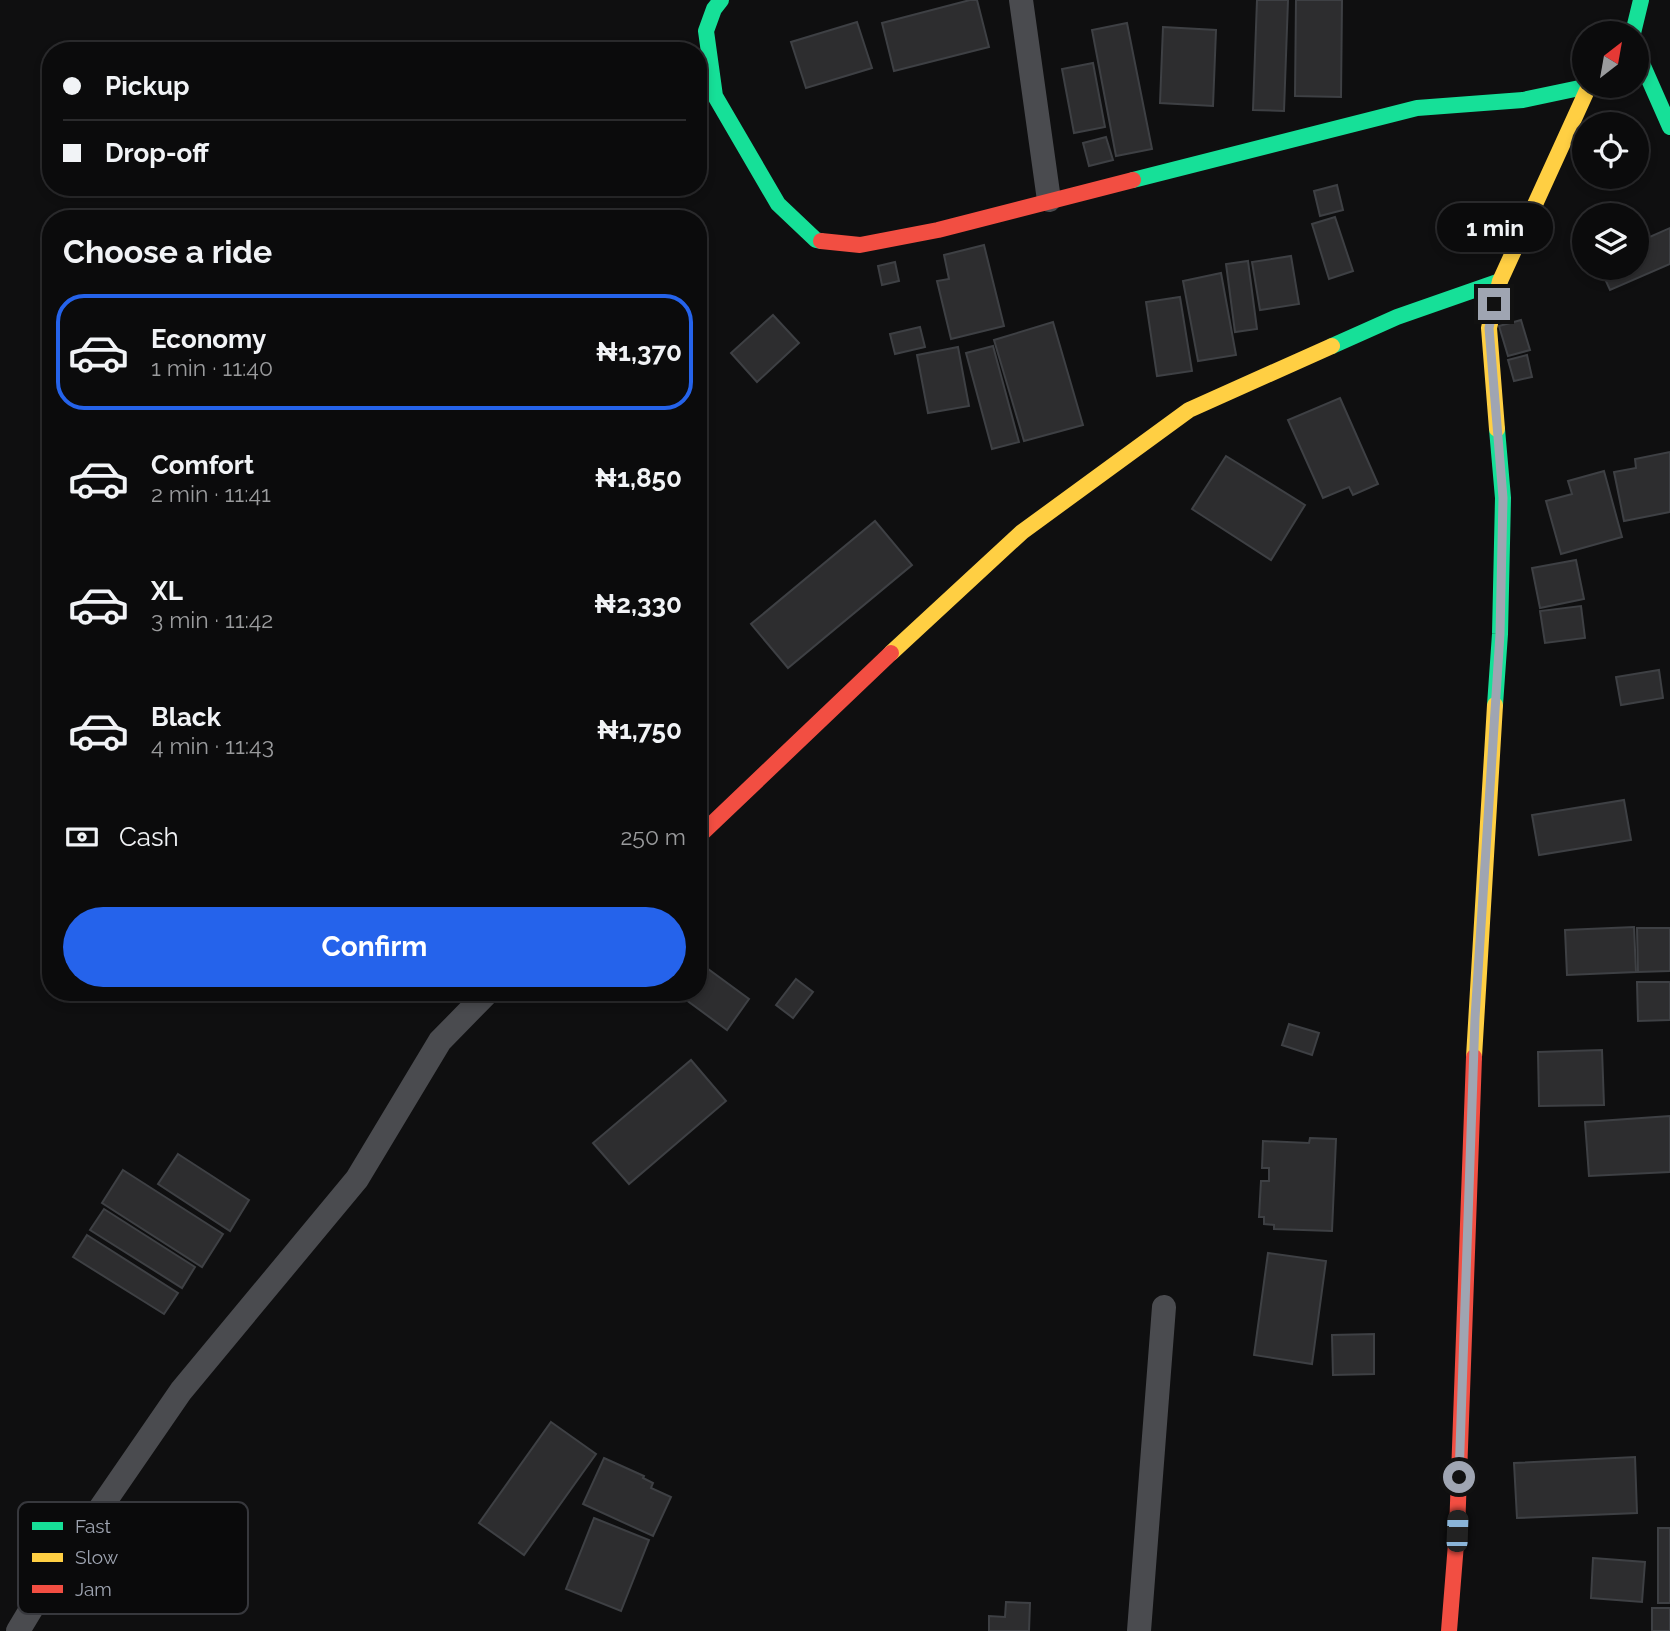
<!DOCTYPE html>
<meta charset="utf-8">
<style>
:root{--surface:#0b0b0c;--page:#19191a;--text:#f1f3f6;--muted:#9a9b9d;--line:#2b2b2d;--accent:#2563eb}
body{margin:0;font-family:Raleway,sans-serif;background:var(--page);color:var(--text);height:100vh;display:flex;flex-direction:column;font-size:26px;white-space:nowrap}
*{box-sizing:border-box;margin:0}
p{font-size:23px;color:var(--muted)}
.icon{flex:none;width:38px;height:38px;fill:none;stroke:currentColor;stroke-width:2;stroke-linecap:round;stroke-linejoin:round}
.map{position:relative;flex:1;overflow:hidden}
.drawer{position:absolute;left:42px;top:210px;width:665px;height:791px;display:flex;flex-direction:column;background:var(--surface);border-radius:28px;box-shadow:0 4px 10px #0003,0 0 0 2px var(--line)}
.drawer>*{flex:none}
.banner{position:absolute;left:42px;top:42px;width:665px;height:154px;border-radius:28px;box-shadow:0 4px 10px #0003,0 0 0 2px var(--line);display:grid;align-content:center;height:154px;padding:0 21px;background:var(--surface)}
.needle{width:46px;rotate:31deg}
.tools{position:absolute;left:1572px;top:21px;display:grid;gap:14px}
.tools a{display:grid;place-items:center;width:77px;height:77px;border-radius:50%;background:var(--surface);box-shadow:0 4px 10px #0003,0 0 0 2px var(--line);font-size:35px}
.end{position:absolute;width:32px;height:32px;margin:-16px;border:9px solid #9fa5b2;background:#111;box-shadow:0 0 0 4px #111}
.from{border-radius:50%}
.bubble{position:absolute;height:49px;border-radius:24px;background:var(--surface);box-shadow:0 4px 10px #0003,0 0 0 2px var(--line);font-size:23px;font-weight:700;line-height:49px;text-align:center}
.car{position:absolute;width:21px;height:42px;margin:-21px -10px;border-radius:9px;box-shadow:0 0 5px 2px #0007;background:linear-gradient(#222 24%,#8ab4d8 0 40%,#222 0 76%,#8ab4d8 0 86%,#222 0)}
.banner b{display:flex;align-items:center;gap:24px;height:66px;font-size:26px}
.banner b+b{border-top:2px solid var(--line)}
.banner i{width:18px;height:18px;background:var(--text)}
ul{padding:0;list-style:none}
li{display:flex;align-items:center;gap:21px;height:116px;margin:0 14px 10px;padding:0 7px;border:4px solid transparent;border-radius:28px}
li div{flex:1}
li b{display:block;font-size:26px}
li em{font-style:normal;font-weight:700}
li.selected{border-color:var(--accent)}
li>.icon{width:63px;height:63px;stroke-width:1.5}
h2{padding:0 21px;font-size:32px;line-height:84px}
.pay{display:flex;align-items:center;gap:18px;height:77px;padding:0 21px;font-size:26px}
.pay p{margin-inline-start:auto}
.cta{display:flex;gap:14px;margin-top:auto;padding:14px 21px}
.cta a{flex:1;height:80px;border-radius:42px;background:var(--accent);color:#fff;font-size:28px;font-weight:700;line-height:80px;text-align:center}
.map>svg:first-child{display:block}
.building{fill:#2d2d2f;stroke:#3e4044;stroke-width:2}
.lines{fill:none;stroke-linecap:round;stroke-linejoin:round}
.street{stroke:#4a4b4f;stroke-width:24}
.fast{stroke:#16e098;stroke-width:16}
.slow{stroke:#ffcf43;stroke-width:16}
.jam{stroke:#f24e42;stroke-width:16}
.route{stroke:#9fa5b2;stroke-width:9}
.key{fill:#0a0a0b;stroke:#37383d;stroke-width:2}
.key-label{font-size:19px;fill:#9fa5b2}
</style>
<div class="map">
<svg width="1670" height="1631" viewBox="0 0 1670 1631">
<rect width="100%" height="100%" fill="#0f0f10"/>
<!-- building -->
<g class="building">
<polygon points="970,0 977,0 989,47 894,71 882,23"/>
<polygon points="1257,0 1288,0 1284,111 1253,110"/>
<polygon points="1296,0 1342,0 1341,97 1295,96"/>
<polygon points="857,22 872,68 806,88 791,42"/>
<polygon points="1127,23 1152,149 1116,156 1092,30"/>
<polygon points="1163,27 1216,30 1213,106 1160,103"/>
<polygon points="1093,63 1105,127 1074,133 1062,69"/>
<polygon points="1106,137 1113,160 1089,166 1083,143"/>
<polygon points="1337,185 1343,210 1320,216 1314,191"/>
<polygon points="1335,217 1353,271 1329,279 1312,224"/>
<polygon points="1670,228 1670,264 1610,290 1600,268 1636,268 1636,243"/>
<polygon points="984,245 1004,326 951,339 937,281 949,279 944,255"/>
<polygon points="1291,256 1299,304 1260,310 1252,262"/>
<polygon points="1248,261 1257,329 1235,332 1226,264"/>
<polygon points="895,262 899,281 882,285 878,266"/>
<polygon points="1221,273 1236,355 1198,361 1183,281"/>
<polygon points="1180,297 1192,371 1157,376 1146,302"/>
<polygon points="773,315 799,343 757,382 731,353"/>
<polygon points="1521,320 1530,350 1508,356 1499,326"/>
<polygon points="1053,322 1083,425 1024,441 994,340"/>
<polygon points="920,327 925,347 895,354 890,334"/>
<polygon points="993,346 1019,442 992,449 966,353"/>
<polygon points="958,347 969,406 928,413 917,355"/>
<polygon points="1527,355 1532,377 1514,381 1508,360"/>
<polygon points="1340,398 1378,484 1353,495 1349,487 1323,498 1288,420"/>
<polygon points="1670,452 1670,512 1624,521 1614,472 1636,468 1635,459"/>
<polygon points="1226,456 1305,505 1271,560 1192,509"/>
<polygon points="1604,471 1622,537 1561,554 1546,501 1572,494 1568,481"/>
<polygon points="875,521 912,565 788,668 751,624"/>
<polygon points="1576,560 1584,599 1540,608 1532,568"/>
<polygon points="1581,606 1585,638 1545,643 1540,611"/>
<polygon points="1659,670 1663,698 1621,705 1616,677"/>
<polygon points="1624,800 1631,840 1539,855 1532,815"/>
<polygon points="1634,927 1636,972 1567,975 1565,930"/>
<polygon points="1637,928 1670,928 1670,971 1638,972"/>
<polygon points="700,963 749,999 727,1030 678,994 679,992 698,992"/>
<polygon points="796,979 813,992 793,1018 776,1005"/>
<polygon points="1637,982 1670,982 1670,1020 1638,1021"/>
<polygon points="1289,1024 1319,1033 1312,1055 1282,1045"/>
<polygon points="1602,1050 1604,1105 1539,1106 1538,1052"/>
<polygon points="691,1060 726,1101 629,1184 593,1143"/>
<polygon points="1670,1116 1670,1172 1589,1176 1585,1122"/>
<polygon points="1310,1138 1336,1139 1332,1231 1274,1229 1274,1225 1264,1224 1264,1217 1259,1217 1261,1181 1269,1181 1269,1168 1262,1168 1263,1141 1309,1143"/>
<polygon points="178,1154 249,1200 230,1231 158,1184"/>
<polygon points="123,1170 223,1234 202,1267 102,1203"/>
<polygon points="104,1209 195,1267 182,1288 90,1230"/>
<polygon points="87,1235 178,1293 164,1314 73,1257"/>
<polygon points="1268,1253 1326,1261 1312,1364 1254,1355"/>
<polygon points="1374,1334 1374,1374 1333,1375 1332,1335"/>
<polygon points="551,1422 596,1454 524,1555 479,1523"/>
<polygon points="1635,1457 1637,1513 1517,1518 1514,1463"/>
<polygon points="604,1458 644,1476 643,1478 653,1483 651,1488 671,1497 653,1536 583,1504"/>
<polygon points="594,1518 649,1540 621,1611 566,1589"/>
<rect x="1658" y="1528" width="12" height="75"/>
<polygon points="1593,1558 1645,1562 1642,1602 1591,1598"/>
<polygon points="1006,1602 1030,1603 1029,1631 989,1631 989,1616 1005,1617"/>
<rect x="1652" y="1608" width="18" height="23"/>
</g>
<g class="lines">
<!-- street -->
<g class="street">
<polyline points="1021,0 1049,200"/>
<polyline points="18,1631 33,1606 181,1391 357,1179 440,1041 488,992"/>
<polyline points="1139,1631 1164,1307"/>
</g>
<!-- fast -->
<g class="fast">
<polyline points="721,0 714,9 706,31 715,96 778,204 816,240 821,241"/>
<polyline points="1633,33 1641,0"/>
<polyline points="1636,50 1670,127"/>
<polyline points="1133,180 1417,108 1523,100 1589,86"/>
<polyline points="1332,346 1397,317 1500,281"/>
<polyline points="1495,705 1500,634 1503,498 1497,429"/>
</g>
<!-- slow -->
<g class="slow">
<polyline points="1497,429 1489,328 1500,281 1589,86"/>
<polyline points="891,653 1022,532 1189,410 1332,346"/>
<polyline points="1474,1057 1495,705"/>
</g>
<!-- jam -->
<g class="jam">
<polyline points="821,241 860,245 938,230 1133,180"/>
<polyline points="698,837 891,653"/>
<polyline points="1449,1631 1457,1531 1474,1057"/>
</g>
</g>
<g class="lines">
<!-- route -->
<polyline class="route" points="1459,1477 1475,1018 1500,634 1503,498 1489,328 1494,304"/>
</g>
<!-- legend -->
<rect x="18" y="1502" width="230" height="112" rx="10" class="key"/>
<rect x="32" y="1522" width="31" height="8" fill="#16e098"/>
<rect x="32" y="1553" width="31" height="9" fill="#ffcf43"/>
<rect x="32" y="1585" width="31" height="8" fill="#f24e42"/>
<g class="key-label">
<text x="75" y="1533">Fast</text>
<text x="75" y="1564">Slow</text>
<text x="75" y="1596">Jam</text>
</g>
</svg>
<div class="tools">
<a><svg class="needle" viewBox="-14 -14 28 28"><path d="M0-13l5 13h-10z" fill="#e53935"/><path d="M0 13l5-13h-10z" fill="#9a9b9d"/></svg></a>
<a><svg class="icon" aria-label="locate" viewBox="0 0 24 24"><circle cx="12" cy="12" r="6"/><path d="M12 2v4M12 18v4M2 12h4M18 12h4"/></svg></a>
<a><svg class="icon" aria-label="layers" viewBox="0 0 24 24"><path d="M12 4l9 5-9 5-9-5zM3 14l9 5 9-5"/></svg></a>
</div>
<i class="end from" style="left:1459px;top:1477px"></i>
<i class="end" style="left:1494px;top:304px"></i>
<div class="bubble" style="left:1437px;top:203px;width:116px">1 min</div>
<i class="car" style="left:1457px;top:1531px;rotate:2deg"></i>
<div class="banner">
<b><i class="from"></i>Pickup</b>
<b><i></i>Drop-off</b>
</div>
<section class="drawer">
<h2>Choose a ride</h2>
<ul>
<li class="selected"><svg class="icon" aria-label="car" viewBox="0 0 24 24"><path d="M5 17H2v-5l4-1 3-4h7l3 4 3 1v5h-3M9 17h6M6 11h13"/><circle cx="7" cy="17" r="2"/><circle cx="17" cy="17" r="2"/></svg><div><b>Economy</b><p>1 min · 11:40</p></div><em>₦1,370</em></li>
<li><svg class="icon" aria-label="car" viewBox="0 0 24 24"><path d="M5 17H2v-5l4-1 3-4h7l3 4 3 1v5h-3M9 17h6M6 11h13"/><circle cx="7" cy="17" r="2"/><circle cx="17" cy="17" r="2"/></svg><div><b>Comfort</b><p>2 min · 11:41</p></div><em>₦1,850</em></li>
<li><svg class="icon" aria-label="car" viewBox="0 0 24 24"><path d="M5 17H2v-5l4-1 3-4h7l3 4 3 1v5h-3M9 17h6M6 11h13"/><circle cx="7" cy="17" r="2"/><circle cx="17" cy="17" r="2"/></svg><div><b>XL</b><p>3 min · 11:42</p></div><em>₦2,330</em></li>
<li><svg class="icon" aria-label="car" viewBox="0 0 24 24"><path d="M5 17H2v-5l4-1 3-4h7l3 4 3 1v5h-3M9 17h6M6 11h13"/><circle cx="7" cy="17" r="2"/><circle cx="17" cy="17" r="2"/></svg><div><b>Black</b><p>4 min · 11:43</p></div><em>₦1,750</em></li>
</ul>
<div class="pay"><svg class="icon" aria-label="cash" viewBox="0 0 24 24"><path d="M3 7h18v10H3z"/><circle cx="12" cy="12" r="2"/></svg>Cash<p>250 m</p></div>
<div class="cta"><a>Confirm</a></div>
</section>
</div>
